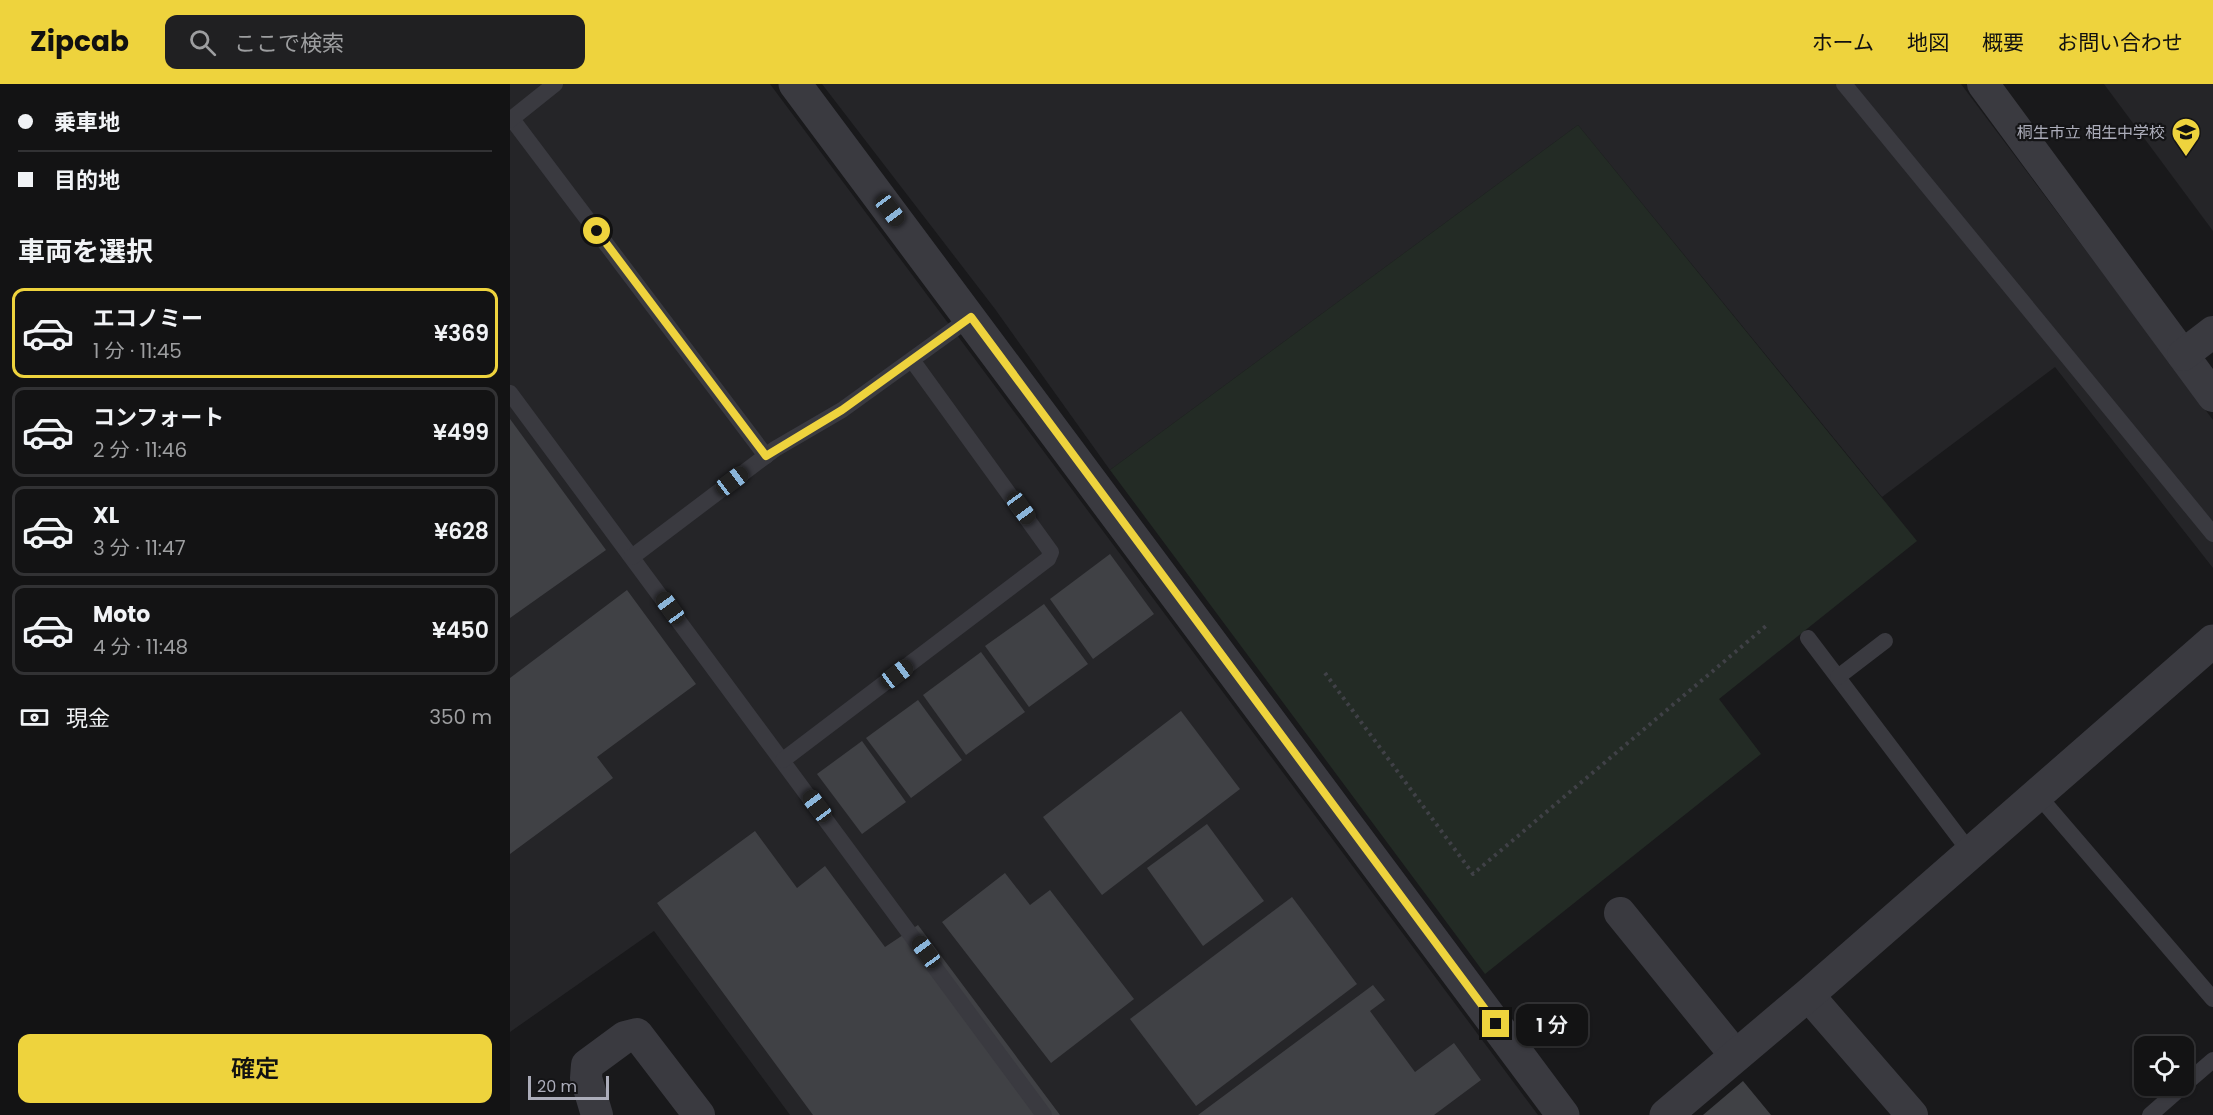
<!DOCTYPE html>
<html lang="ja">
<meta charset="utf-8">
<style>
:root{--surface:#131314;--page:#202022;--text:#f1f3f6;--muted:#9d9ea0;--line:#323234;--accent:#eed33d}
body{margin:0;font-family:Poppins,"Noto Sans JP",sans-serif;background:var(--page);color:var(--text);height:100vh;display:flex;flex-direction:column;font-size:22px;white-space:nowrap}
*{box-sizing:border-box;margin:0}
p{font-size:20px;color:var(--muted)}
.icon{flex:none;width:33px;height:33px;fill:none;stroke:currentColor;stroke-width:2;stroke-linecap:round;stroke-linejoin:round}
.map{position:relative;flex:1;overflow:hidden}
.drawer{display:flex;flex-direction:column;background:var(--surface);width:510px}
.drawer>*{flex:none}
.top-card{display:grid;align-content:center;height:132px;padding:0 18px;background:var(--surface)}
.tools{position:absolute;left:1624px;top:952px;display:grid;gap:12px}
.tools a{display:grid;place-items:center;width:60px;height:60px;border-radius:12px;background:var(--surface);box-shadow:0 2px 4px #0004,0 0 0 2px var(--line);font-size:30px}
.scale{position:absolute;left:18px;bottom:15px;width:81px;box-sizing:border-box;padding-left:6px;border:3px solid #acadba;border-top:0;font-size:16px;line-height:21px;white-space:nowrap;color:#acadba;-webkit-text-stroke:4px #141416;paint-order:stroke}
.end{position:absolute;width:27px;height:27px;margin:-14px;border:8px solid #eed33d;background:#111;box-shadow:0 0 0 3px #111}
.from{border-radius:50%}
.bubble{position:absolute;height:42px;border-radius:12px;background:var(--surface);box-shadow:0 2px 4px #0004,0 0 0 2px var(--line);font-size:20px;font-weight:600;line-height:42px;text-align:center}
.car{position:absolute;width:18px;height:36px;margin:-18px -9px;border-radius:8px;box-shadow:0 0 4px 2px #0007;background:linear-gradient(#222 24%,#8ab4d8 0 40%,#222 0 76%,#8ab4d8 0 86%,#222 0)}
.top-card b{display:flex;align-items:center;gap:21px;height:57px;font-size:22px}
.top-card b+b{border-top:2px solid var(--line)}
.top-card i{width:15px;height:15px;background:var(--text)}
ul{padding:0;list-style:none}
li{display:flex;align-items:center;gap:18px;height:90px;margin:0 12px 9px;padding:0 6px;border:3px solid var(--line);border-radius:12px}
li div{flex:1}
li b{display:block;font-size:22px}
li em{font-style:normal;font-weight:600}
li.on{border-color:var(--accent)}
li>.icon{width:54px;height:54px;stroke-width:1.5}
h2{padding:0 18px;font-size:27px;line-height:72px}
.pay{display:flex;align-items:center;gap:15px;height:66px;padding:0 18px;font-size:22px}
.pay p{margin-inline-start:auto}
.cta{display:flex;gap:12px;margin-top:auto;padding:12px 18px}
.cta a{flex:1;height:69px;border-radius:12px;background:var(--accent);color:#111;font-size:24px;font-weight:600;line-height:69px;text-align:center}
header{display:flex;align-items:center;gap:36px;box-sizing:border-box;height:84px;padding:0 30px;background:var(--accent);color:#111}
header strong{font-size:28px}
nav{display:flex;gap:33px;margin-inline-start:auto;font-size:21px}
.search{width:420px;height:54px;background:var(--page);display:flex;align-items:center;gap:15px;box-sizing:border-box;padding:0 21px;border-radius:12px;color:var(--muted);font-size:22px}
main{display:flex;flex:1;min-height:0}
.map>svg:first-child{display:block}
.built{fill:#252528}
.green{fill:#232b25}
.building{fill:#404145}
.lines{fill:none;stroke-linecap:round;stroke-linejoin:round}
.path{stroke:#404147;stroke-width:4;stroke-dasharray:3 4.5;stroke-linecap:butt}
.service{stroke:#3a3a40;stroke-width:16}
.minor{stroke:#3a3a40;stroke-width:32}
.tertiary{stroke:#3a3a40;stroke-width:33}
.route{stroke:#eed33d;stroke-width:8}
.labels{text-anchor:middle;stroke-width:4.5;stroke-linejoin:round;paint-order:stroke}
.poi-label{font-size:16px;fill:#acadba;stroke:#141416;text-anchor:end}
</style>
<header>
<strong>Zipcab</strong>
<div class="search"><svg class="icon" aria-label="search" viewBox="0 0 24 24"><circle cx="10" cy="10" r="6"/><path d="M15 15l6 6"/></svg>ここで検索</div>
<nav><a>ホーム</a><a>地図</a><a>概要</a><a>お問い合わせ</a></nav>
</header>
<main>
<section class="drawer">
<div class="top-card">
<b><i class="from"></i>乗車地</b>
<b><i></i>目的地</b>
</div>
<h2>車両を選択</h2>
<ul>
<li class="on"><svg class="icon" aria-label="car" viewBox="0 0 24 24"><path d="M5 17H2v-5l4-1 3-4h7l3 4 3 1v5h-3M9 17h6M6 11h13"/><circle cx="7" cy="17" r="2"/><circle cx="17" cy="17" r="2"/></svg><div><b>エコノミー</b><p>1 分 · 11:45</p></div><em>¥369</em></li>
<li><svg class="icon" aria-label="car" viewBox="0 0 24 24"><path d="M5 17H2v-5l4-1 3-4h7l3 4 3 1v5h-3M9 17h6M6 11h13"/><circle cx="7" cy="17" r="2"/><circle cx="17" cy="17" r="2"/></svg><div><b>コンフォート</b><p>2 分 · 11:46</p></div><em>¥499</em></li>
<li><svg class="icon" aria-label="car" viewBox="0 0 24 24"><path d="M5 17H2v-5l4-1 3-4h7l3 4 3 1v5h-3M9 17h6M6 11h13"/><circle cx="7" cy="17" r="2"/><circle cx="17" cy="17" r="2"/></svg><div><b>XL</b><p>3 分 · 11:47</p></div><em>¥628</em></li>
<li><svg class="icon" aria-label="car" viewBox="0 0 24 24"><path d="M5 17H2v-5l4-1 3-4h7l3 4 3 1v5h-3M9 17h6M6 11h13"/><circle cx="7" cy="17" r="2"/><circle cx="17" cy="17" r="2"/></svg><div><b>Moto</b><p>4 分 · 11:48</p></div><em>¥450</em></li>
</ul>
<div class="pay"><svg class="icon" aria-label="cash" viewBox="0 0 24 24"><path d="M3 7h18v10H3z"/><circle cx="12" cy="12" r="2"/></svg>現金<p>350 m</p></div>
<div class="cta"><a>確定</a></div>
</section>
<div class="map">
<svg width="1703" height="1031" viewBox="0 0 1703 1031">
<rect width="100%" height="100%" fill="#19191b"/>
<!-- built -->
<g class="built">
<polygon points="0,0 260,0 1028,1031 280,1031 144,847 0,948"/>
<polygon points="312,0 1451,0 1703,336 1703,484 1545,283 1372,413 1068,41 600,386 485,225"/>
<polygon points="1594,0 1703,0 1703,147"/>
</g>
<!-- green -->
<polygon class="green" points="1068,41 1407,457 1209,615 1251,670 975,890 600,386"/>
<!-- building -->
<g class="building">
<polygon points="0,335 96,466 0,534"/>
<polygon points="600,470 644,530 583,575 540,515"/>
<polygon points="117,506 186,600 87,673 103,694 0,770 0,594"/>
<polygon points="534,520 578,580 519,623 475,562"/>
<polygon points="471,568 515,628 456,671 413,611"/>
<polygon points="408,616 452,676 401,714 356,654"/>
<polygon points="671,627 730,705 592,811 533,733"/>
<polygon points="352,657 396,718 352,750 307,690"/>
<polygon points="697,740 754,817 693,862 637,784"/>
<polygon points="245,747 287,804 315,782 375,863 408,841 550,1031 303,1031 147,819"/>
<polygon points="495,789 520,821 540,806 624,915 541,979 432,838"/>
<polygon points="782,813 847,900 686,1022 620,935"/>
<polygon points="863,901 875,916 860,927 905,988 944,959 971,996 924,1031 688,1031"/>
<polygon points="1233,997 1261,1031 1193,1031"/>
</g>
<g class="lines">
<!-- path -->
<polyline class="path" points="815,589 963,790 1256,542"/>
<!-- service -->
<g class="service">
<polyline points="1334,0 1703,450"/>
<polyline points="2,35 256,372"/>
<polyline points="0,36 45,0"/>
<polyline points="0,309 534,1031"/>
<polyline points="122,473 265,365 332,326 461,233"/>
<polyline points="1298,554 1460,768"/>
<polyline points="1328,593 1375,557"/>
<polyline points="273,676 538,475 541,468 402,276"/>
<polyline points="1526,709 1703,915"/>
<polyline points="1674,1001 1703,976"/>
<polyline points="1640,1031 1673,1002"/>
</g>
<!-- minor -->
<g class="minor">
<polyline points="1473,0 1703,312"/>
<polyline points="1673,271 1703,248"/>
<polyline points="1110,829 1226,972"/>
<polyline points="1298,911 1402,1031"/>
<polyline points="87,1031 76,994 77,981 115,953 127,950 189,1031"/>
</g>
<!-- tertiary -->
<g class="tertiary">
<polyline points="285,0 1053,1031"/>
<polyline points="1156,1031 1298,911 1703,557"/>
</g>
</g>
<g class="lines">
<!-- route -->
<polyline class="route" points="87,147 256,372 332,326 461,233 986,940"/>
</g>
<!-- icons -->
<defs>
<g id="school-pin" transform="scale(1.5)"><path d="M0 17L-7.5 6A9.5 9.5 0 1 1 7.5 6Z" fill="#eed33d" stroke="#141416"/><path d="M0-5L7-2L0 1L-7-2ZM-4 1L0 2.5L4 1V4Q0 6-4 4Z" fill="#111"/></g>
</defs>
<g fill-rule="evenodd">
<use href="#school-pin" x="1676" y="48"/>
</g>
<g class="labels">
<!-- poi labels -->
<g class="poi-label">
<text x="1655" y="54">桐生市立 相生中学校</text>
</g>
</g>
</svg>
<div class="tools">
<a><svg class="icon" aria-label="locate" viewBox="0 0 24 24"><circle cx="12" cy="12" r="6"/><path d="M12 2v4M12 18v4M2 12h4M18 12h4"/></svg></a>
</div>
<div class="scale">20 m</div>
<i class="end from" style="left:87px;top:147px"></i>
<i class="end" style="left:986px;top:940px"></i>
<div class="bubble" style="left:1006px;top:920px;width:72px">1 分</div>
<i class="car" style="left:380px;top:126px;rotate:143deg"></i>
<i class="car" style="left:222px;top:397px;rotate:53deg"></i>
<i class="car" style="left:511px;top:424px;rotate:144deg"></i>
<i class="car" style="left:160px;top:524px;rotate:324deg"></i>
<i class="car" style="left:387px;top:590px;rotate:53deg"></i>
<i class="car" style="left:307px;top:722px;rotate:323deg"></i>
<i class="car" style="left:416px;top:868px;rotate:324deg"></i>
</div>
</main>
